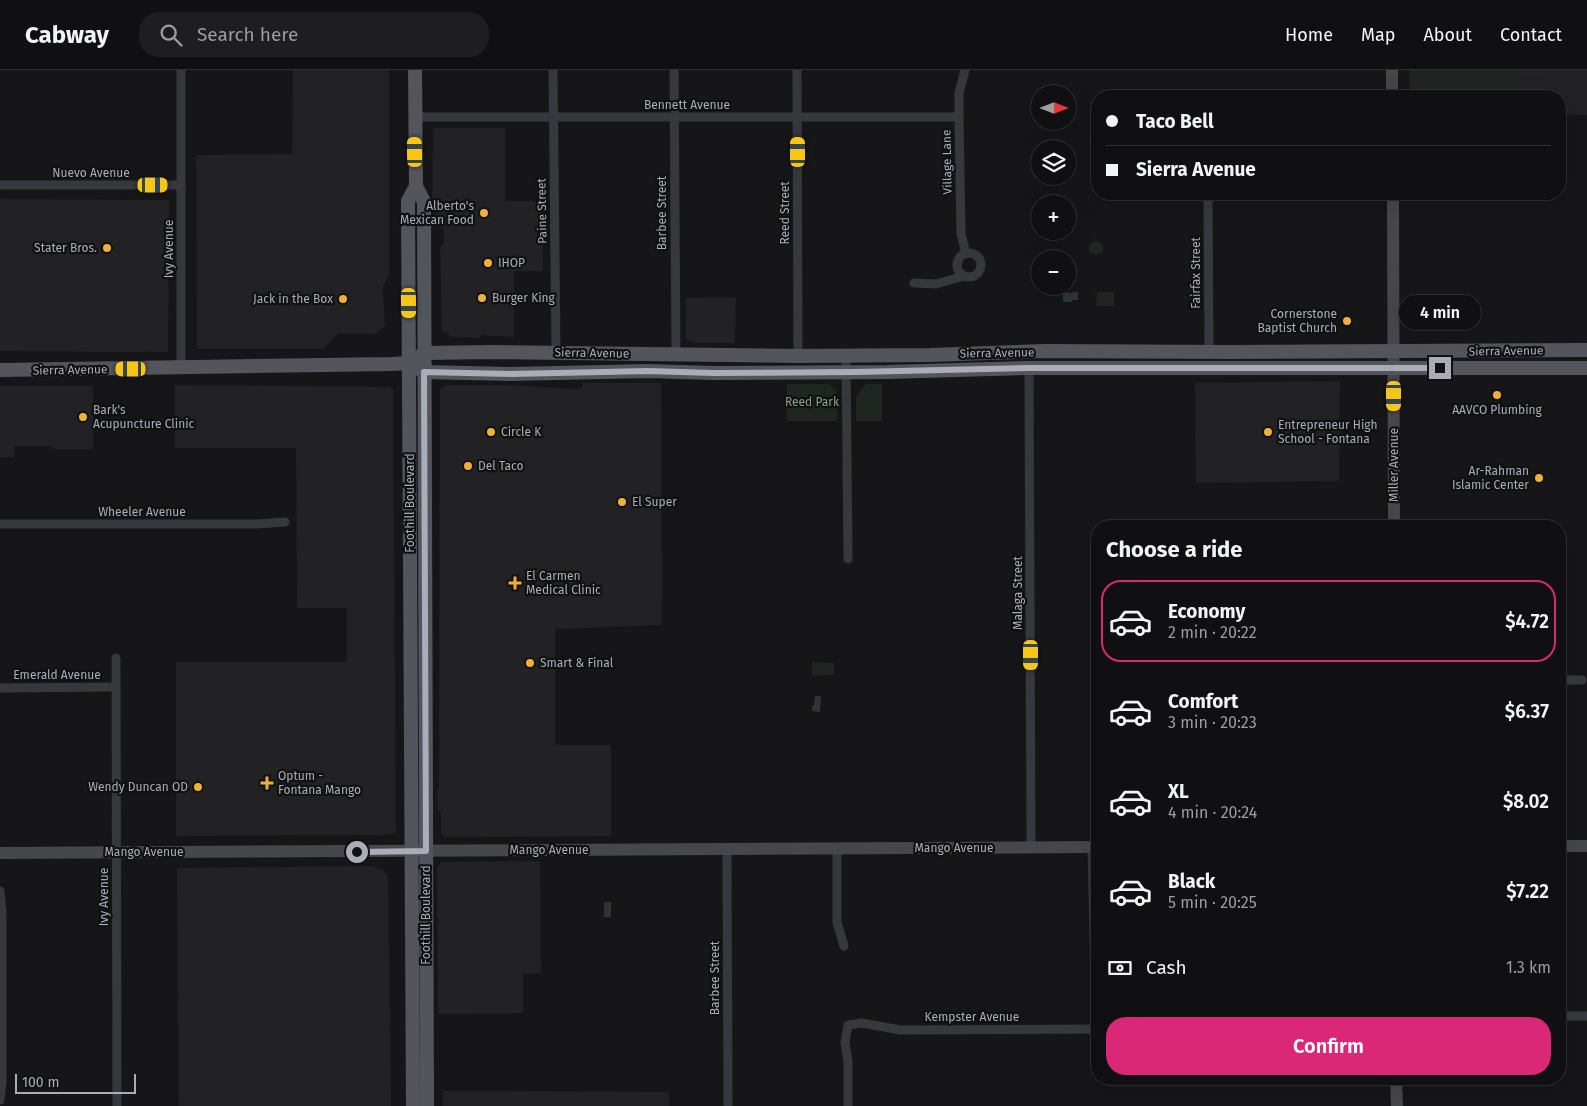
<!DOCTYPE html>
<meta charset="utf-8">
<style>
:root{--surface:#101012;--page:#1e1e20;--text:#f1f3f6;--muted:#9c9d9f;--line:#303032;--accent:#db2777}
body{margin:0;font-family:"Fira Sans",sans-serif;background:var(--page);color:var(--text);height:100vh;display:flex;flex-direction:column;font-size:19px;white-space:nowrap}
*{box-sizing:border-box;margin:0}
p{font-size:16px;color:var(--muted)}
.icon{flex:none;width:28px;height:28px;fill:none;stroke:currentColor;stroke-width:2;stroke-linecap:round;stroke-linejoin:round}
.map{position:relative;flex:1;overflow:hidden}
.drawer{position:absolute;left:1091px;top:450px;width:475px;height:565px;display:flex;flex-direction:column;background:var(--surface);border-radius:20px;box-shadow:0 5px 20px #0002,0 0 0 1px var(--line)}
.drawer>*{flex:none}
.hud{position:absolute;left:1091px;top:20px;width:475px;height:110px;border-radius:20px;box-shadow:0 5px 20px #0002,0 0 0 1px var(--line);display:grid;align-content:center;height:110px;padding:0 15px;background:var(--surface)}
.needle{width:32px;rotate:90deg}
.controls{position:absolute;left:1031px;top:15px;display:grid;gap:10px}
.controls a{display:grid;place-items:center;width:45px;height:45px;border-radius:50%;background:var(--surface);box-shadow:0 5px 20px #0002,0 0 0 1px var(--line);font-size:25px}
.scale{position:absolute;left:15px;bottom:12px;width:121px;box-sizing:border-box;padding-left:5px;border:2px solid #a8adb8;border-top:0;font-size:14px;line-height:18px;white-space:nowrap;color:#a8adb8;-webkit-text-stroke:4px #111113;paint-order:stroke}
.end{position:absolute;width:22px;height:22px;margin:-11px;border:6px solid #a8adb8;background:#111;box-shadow:0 0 0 2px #111}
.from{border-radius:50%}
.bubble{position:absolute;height:35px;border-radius:18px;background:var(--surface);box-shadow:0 5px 20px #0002,0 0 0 1px var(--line);font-size:16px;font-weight:600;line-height:35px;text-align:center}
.car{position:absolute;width:15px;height:30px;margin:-15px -8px;border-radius:6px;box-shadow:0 0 4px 1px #0007;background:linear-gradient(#f5c518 24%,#345 0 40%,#f5c518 0 76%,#345 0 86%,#f5c518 0)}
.hud b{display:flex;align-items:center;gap:18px;height:48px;font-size:19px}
.hud b+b{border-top:1px solid var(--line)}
.hud i{width:12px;height:12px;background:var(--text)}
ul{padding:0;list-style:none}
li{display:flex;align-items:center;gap:15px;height:82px;margin:0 10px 8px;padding:0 5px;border:2px solid transparent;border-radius:20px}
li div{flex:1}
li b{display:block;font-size:19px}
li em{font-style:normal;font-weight:600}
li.current{border-color:var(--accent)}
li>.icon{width:45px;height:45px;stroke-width:1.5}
h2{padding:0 15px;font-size:22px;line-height:60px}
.pay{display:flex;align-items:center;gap:12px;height:55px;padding:0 15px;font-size:19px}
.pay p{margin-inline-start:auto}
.button{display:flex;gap:10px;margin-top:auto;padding:10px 15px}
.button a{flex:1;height:58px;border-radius:20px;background:var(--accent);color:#fff;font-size:20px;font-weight:600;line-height:58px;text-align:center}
header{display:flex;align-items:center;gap:30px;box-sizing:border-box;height:70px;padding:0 25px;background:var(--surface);border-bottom:1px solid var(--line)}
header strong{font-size:24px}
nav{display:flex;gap:28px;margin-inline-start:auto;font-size:18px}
.search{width:350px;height:45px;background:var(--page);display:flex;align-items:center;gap:12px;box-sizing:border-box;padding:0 18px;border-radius:20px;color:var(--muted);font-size:19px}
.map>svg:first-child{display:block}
.built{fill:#222225}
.green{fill:#1e261f}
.water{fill:#2c353c}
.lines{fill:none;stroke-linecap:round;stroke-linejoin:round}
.street{stroke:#37383d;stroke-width:9}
.secondary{stroke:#45474d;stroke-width:12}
.primary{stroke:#53555c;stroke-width:14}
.route{stroke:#a8adb8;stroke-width:6}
.poi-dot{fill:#f2b134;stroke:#111113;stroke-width:2}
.labels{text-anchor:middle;stroke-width:4.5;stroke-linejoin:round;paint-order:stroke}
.street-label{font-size:12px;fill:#a8adb8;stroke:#111113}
.poi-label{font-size:12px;fill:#a8adb8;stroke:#111113;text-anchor:start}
.park-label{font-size:12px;fill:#7fa381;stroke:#111113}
</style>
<header>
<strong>Cabway</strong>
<div class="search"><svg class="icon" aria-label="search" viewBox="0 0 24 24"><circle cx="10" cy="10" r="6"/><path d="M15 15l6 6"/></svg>Search here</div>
<nav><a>Home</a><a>Map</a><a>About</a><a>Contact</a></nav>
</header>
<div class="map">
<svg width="1587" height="1036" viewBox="0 0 1587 1036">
<rect width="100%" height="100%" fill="#161618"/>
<!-- built -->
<g class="built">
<polygon points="293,0 389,0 389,204 383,217 385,256 376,264 338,263 323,279 197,279 196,85 292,84"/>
<polygon points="1409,0 1587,0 1587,45 1560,45 1560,26 1410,26"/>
<polygon points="436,58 505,58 505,131 542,131 543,201 514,201 514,267 482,265 479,268 452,267 442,260 440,177 444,174 444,160 440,157 432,131 433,61"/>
<polygon points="0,129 169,130 168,282 0,281"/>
<polygon points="736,227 735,273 695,273 686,269 686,228"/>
<polygon points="1340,311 1339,411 1196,413 1195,313"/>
<polygon points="582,313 661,313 662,555 555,559 555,675 611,675 611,766 444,767 441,763 441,741 438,741 437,721 439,720 440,319 446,315 507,315 572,319 582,318"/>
<polygon points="175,315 390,317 393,320 396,763 383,765 176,766 176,592 347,592 347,538 297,538 296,378 175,378"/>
<polygon points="0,316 93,316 93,379 52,379 51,376 14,376 14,387 0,387"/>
<polygon points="540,791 541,903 523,904 523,943 438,944 437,797 442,792"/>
<polygon points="371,796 383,800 388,807 391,1036 179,1036 177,798"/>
<polygon points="443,1021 666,1022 669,1023 669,1036 443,1036"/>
</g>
<!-- green -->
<g class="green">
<polygon points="1410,0 1522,0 1521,26 1410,26"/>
<circle cx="1096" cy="178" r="7"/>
<polygon points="1097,222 1114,222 1114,236 1097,236 1096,235"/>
<polygon points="787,314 829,314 837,320 837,351 787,351"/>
<polygon points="866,314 882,314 882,351 856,351 856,326"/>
<polygon points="812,592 834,593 834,605 812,606"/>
</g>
<!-- water -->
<g class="water">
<polygon points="1078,222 1078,230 1072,230 1072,232 1063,232 1063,223"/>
<polygon points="815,626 821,626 820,642 812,641 812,636 814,635"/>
<rect x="604" y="832" width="7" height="15"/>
</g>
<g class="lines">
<!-- street -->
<g class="street">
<polyline points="181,0 181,298"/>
<polyline points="553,0 556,282"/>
<polyline points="674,0 676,285"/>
<polyline points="797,0 798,286"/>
<polyline points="965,0 959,23 959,47 961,164 966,184"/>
<polyline points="415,47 959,47"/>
<polyline points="0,115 181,115"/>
<polyline points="1208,124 1209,282"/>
<circle cx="969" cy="195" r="12"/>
<polyline points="914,213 936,214 964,206"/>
<polyline points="846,285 848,489"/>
<polyline points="1029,298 1031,778"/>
<polyline points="0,454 256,454 285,452"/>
<polyline points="116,588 117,1036"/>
<polyline points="1560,610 1582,610"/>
<polyline points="0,618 115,617"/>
<polyline points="1092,777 1096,959"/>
<polyline points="727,779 728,1036"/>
<polyline points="837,779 837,852 844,876"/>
<polyline points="0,821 2,844 2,1012 0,1030"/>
<polyline points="1560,946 1587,946"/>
<polyline points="848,1036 848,992 845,972 848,955 862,953 900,960 1098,959"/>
</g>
<!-- secondary -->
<g class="secondary">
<polyline points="1392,26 1392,0"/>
<polyline points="1393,124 1394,456"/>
<polyline points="1560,776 1587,776"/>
<polyline points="0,783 1098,777"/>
<polyline points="1396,1009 1397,1036"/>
</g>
<!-- primary -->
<g class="primary">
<polyline points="415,0 416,116 424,132 427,1036"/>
<polyline points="409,293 424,302 511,304 648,301 713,303 887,302 1029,298 1587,298"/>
<polyline points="0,300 392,294 409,293 425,283 489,282 798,286 930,285 1045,281 1230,282 1587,280"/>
<polyline points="413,1036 408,131 416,116"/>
</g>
</g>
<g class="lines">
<!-- route -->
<polyline class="route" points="357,782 426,781 424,302 511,304 648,301 713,303 856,302 1029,298 1440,298"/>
</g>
<!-- markers -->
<g class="poi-dot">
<circle cx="484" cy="143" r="5"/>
<circle cx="107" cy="178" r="5"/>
<circle cx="488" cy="193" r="5"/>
<circle cx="482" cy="228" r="5"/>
<circle cx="343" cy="229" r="5"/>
<circle cx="1347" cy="251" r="5"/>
<circle cx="1497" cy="325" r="5"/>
<circle cx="83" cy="347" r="5"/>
<circle cx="491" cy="362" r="5"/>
<circle cx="1268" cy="362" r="5"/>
<circle cx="468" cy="396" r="5"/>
<circle cx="1539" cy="408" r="5"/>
<circle cx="622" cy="432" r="5"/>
<path d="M512.5 505.5h5v5h5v5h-5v5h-5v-5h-5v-5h5z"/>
<circle cx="530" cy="593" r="5"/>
<path d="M264.5 705.5h5v5h5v5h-5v5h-5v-5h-5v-5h5z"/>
<circle cx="198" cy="717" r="5"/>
</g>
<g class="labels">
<!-- street labels -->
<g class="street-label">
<text x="687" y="39">Bennett Avenue</text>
<text transform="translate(947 92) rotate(-91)" y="4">Village Lane</text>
<text x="91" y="107">Nuevo Avenue</text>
<text transform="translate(542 141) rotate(-91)" y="4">Paine Street</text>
<text transform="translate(662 143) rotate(-90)" y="4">Barbee Street</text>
<text transform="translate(785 143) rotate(-90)" y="4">Reed Street</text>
<text transform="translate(169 179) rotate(-90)" y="4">Ivy Avenue</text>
<text transform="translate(1196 203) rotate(-90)" y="4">Fairfax Street</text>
<text transform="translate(1506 281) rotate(-1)" y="4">Sierra Avenue</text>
<text transform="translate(592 283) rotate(1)" y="4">Sierra Avenue</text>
<text transform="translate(997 283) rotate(-1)" y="4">Sierra Avenue</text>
<text transform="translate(70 300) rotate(-1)" y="4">Sierra Avenue</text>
<text transform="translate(1394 395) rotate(-90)" y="4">Miller Avenue</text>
<text transform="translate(410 433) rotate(-90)" y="4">Foothill Boulevard</text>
<text x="142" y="446">Wheeler Avenue</text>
<text transform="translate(1018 523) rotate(-90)" y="4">Malaga Street</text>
<text x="57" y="609">Emerald Avenue</text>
<text x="954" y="782">Mango Avenue</text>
<text x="549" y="784">Mango Avenue</text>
<text x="144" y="786">Mango Avenue</text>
<text transform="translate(104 827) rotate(-90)" y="4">Ivy Avenue</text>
<text transform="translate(426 845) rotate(-90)" y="4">Foothill Boulevard</text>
<text transform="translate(715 908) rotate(-90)" y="4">Barbee Street</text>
<text x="972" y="951">Kempster Avenue</text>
</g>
<!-- poi labels -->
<g class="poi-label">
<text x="474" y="140" text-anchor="end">Alberto's<tspan x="474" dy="14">Mexican Food</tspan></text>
<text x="97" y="182" text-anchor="end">Stater Bros.</text>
<text x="498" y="197">IHOP</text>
<text x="492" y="232">Burger King</text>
<text x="333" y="233" text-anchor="end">Jack in the Box</text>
<text x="1337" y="248" text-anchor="end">Cornerstone<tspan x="1337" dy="14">Baptist Church</tspan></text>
<text x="93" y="344">Bark's<tspan x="93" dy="14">Acupuncture Clinic</tspan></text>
<text x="1497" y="344" text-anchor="middle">AAVCO Plumbing</text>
<text x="1278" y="359">Entrepreneur High<tspan x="1278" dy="14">School - Fontana</tspan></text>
<text x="501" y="366">Circle K</text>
<text x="478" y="400">Del Taco</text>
<text x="1529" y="405" text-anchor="end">Ar-Rahman<tspan x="1529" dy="14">Islamic Center</tspan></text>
<text x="632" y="436">El Super</text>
<text x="526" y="510">El Carmen<tspan x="526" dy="14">Medical Clinic</tspan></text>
<text x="540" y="597">Smart &amp; Final</text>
<text x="278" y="710">Optum -<tspan x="278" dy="14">Fontana Mango</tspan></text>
<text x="188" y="721" text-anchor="end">Wendy Duncan OD</text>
</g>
<!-- park labels -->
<g class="park-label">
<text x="812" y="336">Reed Park</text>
</g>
</g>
</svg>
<div class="controls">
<a><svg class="needle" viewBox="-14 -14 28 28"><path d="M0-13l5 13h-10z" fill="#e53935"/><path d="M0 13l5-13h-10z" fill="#9c9d9f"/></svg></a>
<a><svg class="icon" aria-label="layers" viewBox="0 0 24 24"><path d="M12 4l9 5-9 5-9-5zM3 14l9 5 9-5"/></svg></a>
<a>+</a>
<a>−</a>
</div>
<div class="scale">100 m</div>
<i class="end from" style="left:357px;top:782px"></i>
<i class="end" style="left:1440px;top:298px"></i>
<div class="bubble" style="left:1399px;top:225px;width:82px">4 min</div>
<i class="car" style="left:415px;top:82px;rotate:359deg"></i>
<i class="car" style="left:798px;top:82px;rotate:0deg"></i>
<i class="car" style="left:153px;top:115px;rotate:90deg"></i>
<i class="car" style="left:409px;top:233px;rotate:179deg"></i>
<i class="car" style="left:131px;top:299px;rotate:270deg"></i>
<i class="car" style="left:1394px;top:326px;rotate:180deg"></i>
<i class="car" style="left:1031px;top:585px;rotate:180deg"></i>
<div class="hud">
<b><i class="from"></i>Taco Bell</b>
<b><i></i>Sierra Avenue</b>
</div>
<section class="drawer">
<h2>Choose a ride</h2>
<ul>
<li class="current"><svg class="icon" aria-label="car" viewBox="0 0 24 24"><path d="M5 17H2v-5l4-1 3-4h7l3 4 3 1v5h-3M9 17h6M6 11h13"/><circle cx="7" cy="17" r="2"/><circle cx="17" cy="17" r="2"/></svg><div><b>Economy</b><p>2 min · 20:22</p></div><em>$4.72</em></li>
<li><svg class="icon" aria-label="car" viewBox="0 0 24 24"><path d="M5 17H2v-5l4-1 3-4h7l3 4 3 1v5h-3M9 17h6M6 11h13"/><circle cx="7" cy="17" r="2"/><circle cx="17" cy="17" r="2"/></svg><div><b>Comfort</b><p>3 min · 20:23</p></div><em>$6.37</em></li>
<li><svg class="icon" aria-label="car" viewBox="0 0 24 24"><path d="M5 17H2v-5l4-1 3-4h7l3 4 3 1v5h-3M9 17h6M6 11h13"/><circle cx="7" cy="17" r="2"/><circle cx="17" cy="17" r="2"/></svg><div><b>XL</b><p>4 min · 20:24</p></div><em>$8.02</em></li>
<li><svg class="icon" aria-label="car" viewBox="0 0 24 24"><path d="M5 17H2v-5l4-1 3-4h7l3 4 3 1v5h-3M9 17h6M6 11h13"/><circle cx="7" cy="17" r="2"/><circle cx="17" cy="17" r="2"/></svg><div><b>Black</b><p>5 min · 20:25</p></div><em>$7.22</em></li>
</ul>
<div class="pay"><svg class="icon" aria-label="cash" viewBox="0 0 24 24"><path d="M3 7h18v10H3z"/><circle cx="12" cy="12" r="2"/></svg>Cash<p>1.3 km</p></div>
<div class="button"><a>Confirm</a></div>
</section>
</div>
